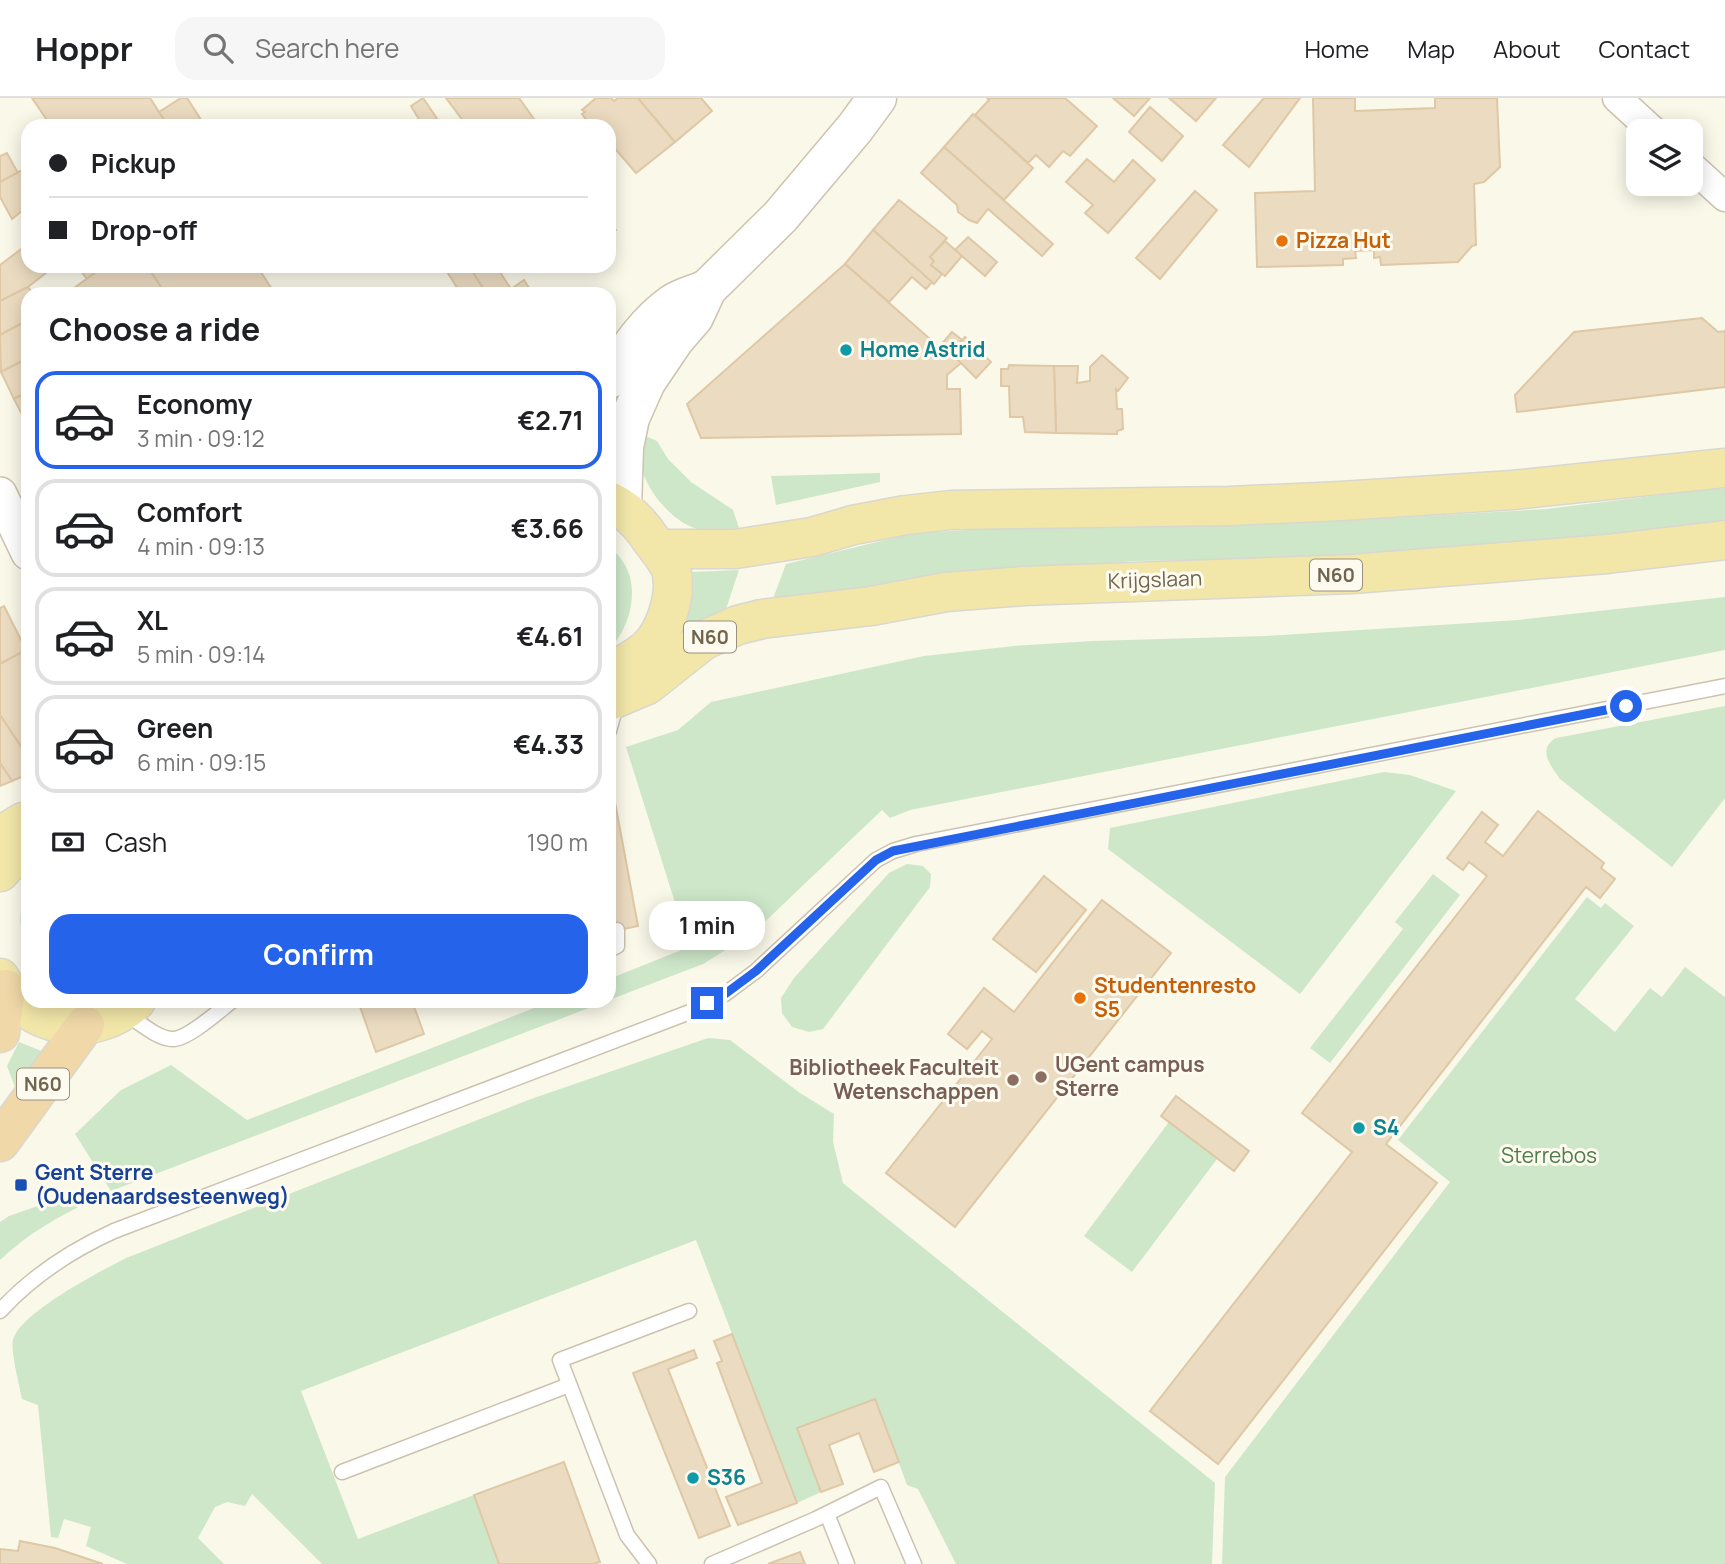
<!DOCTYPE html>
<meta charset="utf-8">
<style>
:root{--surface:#fff;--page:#f6f6f6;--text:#202124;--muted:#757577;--line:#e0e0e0;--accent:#2563eb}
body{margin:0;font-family:Manrope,sans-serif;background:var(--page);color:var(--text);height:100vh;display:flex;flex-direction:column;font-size:26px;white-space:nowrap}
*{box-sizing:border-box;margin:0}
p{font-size:23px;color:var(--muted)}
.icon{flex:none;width:38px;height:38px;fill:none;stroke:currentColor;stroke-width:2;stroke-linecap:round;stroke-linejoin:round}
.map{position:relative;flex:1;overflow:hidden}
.drawer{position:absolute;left:21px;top:189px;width:595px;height:721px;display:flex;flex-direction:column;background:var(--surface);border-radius:21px;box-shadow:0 4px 18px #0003}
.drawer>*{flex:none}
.guide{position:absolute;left:21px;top:21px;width:595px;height:154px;border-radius:21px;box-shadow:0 4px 18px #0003;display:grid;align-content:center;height:154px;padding:0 28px;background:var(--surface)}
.tools{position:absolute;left:1626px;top:21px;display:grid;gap:14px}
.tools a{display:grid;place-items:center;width:77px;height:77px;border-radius:14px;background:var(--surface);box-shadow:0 4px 18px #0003;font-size:35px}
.end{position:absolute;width:32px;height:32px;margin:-16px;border:9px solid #2563eb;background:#fff;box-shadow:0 0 0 4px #fff}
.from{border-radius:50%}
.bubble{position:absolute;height:49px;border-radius:21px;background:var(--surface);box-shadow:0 4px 18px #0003;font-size:23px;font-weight:700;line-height:49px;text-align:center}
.guide b{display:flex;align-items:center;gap:24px;height:66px;font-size:26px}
.guide b+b{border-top:2px solid var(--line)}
.guide i{width:18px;height:18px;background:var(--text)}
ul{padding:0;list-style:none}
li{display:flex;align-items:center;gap:21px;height:98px;margin:0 14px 10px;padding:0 14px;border:4px solid var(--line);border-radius:21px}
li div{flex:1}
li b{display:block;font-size:26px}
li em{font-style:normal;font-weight:700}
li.selected{border-color:var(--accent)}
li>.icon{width:63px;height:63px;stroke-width:1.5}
h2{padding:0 28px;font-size:32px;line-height:84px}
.pay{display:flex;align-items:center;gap:18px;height:77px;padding:0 28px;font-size:26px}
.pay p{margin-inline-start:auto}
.button{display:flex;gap:14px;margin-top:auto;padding:14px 28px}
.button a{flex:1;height:80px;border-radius:21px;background:var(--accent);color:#fff;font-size:28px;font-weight:700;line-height:80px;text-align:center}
header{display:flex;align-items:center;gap:42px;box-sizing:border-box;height:98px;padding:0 35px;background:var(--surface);border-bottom:2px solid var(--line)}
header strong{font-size:33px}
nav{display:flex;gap:38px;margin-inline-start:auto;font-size:24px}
.search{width:490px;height:63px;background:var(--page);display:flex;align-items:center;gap:18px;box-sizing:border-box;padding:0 24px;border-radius:21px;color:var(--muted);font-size:26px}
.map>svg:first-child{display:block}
.green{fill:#cee7c9}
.building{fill:#ebdbc1;stroke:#dec8a5;stroke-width:2}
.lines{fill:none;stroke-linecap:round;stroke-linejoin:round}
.service-casing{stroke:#ccc2b0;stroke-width:17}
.minor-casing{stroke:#ccc2b0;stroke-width:31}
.tertiary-casing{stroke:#ccc2b0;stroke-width:36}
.secondary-casing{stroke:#cec3ae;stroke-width:41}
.primary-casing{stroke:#dad7d1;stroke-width:41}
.trunk-casing{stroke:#dad7d1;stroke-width:41}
.service{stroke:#fff;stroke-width:14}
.minor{stroke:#fff;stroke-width:28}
.tertiary{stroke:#fff;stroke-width:33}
.secondary{stroke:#fff;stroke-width:38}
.primary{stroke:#f2e7a9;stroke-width:38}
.trunk{stroke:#f0d8a8;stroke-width:38}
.route{stroke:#2563eb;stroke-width:9}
.food-dot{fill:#e8710a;stroke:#fdfbef;stroke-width:2.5}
.culture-dot{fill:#0f9aa8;stroke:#fdfbef;stroke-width:2.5}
.education-dot{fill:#8d6e63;stroke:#fdfbef;stroke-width:2.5}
.transit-dot{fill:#1a4fb4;stroke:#fdfbef;stroke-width:2.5}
.labels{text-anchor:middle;stroke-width:6;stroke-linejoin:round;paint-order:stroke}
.shield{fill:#fdfbef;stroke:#9c917f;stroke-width:2}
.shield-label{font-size:19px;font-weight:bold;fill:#72644f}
.food-label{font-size:21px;font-weight:bold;fill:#c56008;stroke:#fdfbef;text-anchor:start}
.culture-label{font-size:21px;font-weight:bold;fill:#0d838f;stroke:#fdfbef;text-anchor:start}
.street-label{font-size:21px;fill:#72644f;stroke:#fdfbef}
.education-label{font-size:21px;font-weight:bold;fill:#785e54;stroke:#fdfbef;text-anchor:start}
.park-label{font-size:21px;fill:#4f7c4b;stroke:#fdfbef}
.transit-label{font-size:21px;font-weight:bold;fill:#164399;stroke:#fdfbef;text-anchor:start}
</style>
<header>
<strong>Hoppr</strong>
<div class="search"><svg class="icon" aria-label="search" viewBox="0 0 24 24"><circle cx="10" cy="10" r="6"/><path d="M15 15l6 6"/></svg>Search here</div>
<nav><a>Home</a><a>Map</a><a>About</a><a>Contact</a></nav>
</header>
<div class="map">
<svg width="1725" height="1466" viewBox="0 0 1725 1466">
<rect width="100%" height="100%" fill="#faf8e9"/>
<!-- green -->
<g class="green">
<path d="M641,336L657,343L668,361L691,384L733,412L739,430C726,432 714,435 701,432C676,427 651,398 643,375C639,362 641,349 641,336Z"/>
<polygon points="880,375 880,384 776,407 771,378"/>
<polygon points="1725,389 1725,424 1723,425 1513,446 1322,460 1134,463 957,478 771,506 786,466 914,435 1004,430 1320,424 1546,411"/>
<path d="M609,449C644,475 635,523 609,552Z"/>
<path d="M739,472L724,517L675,541C687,516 692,502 691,474Z"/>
<polygon points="1725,499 1725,552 910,712 890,720 882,712 753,835 703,866 609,902 609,881 689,849 626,649 678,632 711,604 924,558 1014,548 1093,543 1265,538 1518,522"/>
<path d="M1725,608V700L1672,769L1560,681C1550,667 1537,651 1556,640Z"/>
<polygon points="1384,674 1410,677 1456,693 1300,896 1108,751 1110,730"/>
<polygon points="907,766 923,768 931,776 930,789 823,931 809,934 792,929 782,915 781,900 794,880 889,775"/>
<polygon points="1433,776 1460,797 1330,965 1310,950 1403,831 1395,824"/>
<path d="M28,789V850C17,832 19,807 28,789Z"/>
<polygon points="1587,799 1601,810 1605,805 1634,828 1575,901 1615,934 1650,890 1662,899 1685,869 1725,899 1725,1466 1222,1466 1225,1379 1450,1084 1398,1042"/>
<polygon points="552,903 607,903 111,1093 75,1036 121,992 171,967 247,1022"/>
<path d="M708,940L730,942L800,995L834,1016L833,1044L843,1085L1215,1385L1212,1466H956L918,1391L907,1387L875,1301L797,1330L821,1394L797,1405L696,1142L301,1293L358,1441L474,1397L499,1466H322L252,1396L245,1408L227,1404L215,1409L198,1440L224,1466H127L86,1448L91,1429L64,1421L58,1440L51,1439L38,1307L22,1301C20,1290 10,1251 13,1242C19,1215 101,1173 126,1160L531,1001Z"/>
<polygon points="19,944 44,954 16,992 7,968"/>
<polygon points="1169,1024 1217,1061 1132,1174 1084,1138"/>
<path d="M86,1091L92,1102C58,1119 27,1136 0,1162V1124L9,1118Z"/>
</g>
<!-- building -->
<g class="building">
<polygon points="32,0 150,0 168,28 51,28"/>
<polygon points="181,0 187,0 205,28 168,28 159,14"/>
<polygon points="423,0 442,28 423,28 411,8"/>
<polygon points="446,0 519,0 539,28 467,28"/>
<polygon points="596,0 611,0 614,3 618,0 638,0 675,44 636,75 612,47 609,49 609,28 586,26 588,24 582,16 585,14 582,12"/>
<polygon points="638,0 701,0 712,13 675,44"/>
<polygon points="987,0 1065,0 1097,28 1070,58 1063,53 1049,69 1036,57 1028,65 975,17 989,2"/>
<polygon points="1113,0 1150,0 1134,18"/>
<polygon points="1169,0 1216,0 1196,23"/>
<polygon points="1264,0 1300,0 1249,69 1223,47"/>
<polygon points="1313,0 1355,0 1355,13 1435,10 1435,0 1497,0 1500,69 1484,84 1474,86 1476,147 1472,148 1458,164 1381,167 1380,159 1374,160 1374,152 1355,153 1356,160 1343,161 1343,167 1257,169 1255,95 1315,93"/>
<polygon points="1150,9 1183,38 1162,63 1129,34"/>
<polygon points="973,16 1033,70 1004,102 944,49"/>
<polygon points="944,49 1053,146 1042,158 988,111 977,125 969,122 958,114 957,107 921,75"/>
<polygon points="7,55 18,75 0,84 0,58"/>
<polygon points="1087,61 1114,84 1133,62 1155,82 1108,135 1085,115 1093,107 1066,84"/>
<polygon points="28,69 28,108 12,121 0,99 0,84"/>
<polygon points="1195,93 1217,112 1160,181 1136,160"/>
<polygon points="899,102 947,140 930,159 934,163 931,167 942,176 934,186 873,132"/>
<polygon points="609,122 616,132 609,136"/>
<polygon points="873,132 932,184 926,191 912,179 889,204 845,166"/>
<polygon points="968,139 997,164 985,178 955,152"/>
<polygon points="945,143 962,158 945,178 931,167 934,163 930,159"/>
<polygon points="28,146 28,168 55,168 28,189 0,203 0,167"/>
<polygon points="845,166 939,249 949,257 951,255 961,265 947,277 947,291 960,291 961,336 701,340 687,306"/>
<polygon points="77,168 104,168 87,181"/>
<polygon points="104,168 147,168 166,196 66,196"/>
<polygon points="147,168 257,168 275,196 166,196"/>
<polygon points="446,168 469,168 487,196 461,196 444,169"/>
<polygon points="469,168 496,168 511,191 524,182 533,196 487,196"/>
<polygon points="28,189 33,196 28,196 28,222 0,237 0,203"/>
<polygon points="1702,220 1718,234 1725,233 1725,289 1517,314 1515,297 1574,234"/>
<polygon points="28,222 28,260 1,274 0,237"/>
<polygon points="952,234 962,242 949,257 939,249"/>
<polygon points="965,239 991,264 976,280 951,255"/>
<polygon points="1102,257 1128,280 1118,293 1116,291 1117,311 1122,311 1123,331 1117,333 1117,336 1056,335 1054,268 1078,268 1077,285 1090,283 1090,269"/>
<polygon points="28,260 28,294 14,301 1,274"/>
<polygon points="1009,267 1054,268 1056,335 1025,334 1023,319 1010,319 1009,288 1001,288 1001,271 1008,271"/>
<polygon points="28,294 28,328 14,301"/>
<polygon points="4,508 26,552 0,566 0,510"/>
<polygon points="26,552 28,555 28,659 0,617 0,566"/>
<polygon points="0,617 28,659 28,676 12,683 0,665"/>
<polygon points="0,665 12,683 0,688"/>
<polygon points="614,699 638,828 609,834 609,700"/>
<polygon points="1538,713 1604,765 1601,770 1615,781 1600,800 1586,789 1386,1046 1437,1085 1218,1366 1150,1313 1352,1054 1302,1015 1487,778 1469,764 1463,772 1447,760 1482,714 1498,727 1485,744 1503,758"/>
<polygon points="1044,778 1086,812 1036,874 993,841"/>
<polygon points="1102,802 1171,855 955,1129 886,1075 992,941 982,933 967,951 948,936 984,890 1014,914"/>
<polygon points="358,903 412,903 424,936 376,954"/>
<polygon points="1176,998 1249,1053 1234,1073 1161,1018"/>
<polygon points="732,1236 797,1405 738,1427 726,1399 762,1385 717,1265 722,1263 714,1243"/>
<polygon points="694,1252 697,1260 668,1271 730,1428 699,1440 633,1275"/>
<polygon points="875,1301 899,1364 874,1374 859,1335 829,1347 843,1386 821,1394 797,1330"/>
<polygon points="564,1364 600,1464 593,1466 499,1466 474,1397"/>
<polygon points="20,1443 55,1450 103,1466 0,1466 0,1451 18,1453"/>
<polygon points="800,1454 805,1466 768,1466"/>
</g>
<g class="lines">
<!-- service casing -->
<g class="service-casing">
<g id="service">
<polyline points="609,633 617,604"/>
<polyline points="609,852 617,848 617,832"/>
<path d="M125,915C138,923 157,941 173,941C188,941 219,913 232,903"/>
<path d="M0,1213C33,1177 70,1153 114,1133L690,914L725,896L756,873L876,762L893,753L916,746L1725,588"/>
<polyline points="342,1374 569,1287"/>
<polyline points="827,1416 847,1466"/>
<polyline points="649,1466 627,1437 560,1262 689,1213"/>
<polyline points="712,1466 816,1421 881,1389 914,1466"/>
</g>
</g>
<!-- minor casing -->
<g class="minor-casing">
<g id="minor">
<polyline points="1617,0 1653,33"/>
<polyline points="1690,67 1725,99"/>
</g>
</g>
<!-- tertiary casing -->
<g class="tertiary-casing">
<polyline id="tertiary" points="0,396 28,455"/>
</g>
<!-- secondary casing -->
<g class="secondary-casing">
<g id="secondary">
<path d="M609,281C627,254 645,225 672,206C682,199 696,196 707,191"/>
<polyline points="622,410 624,349 630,320 646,284 675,241 694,219 707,191 780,119 855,30 877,0"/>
</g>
</g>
<!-- primary casing -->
<g class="primary-casing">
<g id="primary">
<path d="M609,403C628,412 641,426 652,443C659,452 670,465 672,476C676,500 665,535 647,551C636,560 622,568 609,573"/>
<polyline points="658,451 735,451 812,439 853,427 906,417 951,412 1229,408 1341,403 1513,392 1725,370"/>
<polyline points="609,603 647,587 704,542 738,527 762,521 871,508 946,494 1024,488 1352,476 1607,456 1725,442"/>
<polyline points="0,738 23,724 28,725"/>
<polyline points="0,774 7,766 28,754"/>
<path d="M0,880C28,932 94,942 136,903"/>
</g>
</g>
<!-- trunk casing -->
<g class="trunk-casing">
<g id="trunk">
<polyline points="0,935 6,891"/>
<polyline points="0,1044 85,927"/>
</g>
</g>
<!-- service -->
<use href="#service" class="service"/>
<!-- minor -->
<use href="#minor" class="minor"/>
<!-- tertiary -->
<use href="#tertiary" class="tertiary"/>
<!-- secondary -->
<use href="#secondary" class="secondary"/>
<!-- primary -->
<use href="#primary" class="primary"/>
<!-- trunk -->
<use href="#trunk" class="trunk"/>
</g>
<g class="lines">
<!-- route -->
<polyline class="route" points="707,905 725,896 756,873 876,762 893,753 1626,608"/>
</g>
<!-- markers -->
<g class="food-dot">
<circle cx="1282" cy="143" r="7"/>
<circle cx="1080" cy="900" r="7"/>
</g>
<g class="culture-dot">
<circle cx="846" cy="252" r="7"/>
<circle cx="1359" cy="1030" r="7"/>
<circle cx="693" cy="1380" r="7"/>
</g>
<g class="education-dot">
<circle cx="1041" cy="979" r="7"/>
<circle cx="1013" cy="982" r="7"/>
</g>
<rect class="transit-dot" x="14" y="1080" width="14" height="14" rx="3.5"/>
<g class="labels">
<!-- shield labels -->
<g class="shield">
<rect x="1310" y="461.5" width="52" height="31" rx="5"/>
<rect x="684" y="523.5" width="52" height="31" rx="5"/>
<rect x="17" y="970.5" width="52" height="31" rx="5"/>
</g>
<g class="shield-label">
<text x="1336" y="484">N60</text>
<text x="710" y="546">N60</text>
<text x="43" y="993">N60</text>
</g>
<!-- food labels -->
<g class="food-label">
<text x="1296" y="150">Pizza Hut</text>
<text x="1094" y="895">Studentenresto<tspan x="1094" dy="24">S5</tspan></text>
</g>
<!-- culture labels -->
<g class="culture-label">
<text x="860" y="259">Home Astrid</text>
<text x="1373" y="1037">S4</text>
<text x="707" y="1387">S36</text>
</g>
<!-- street labels -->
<g class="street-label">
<text transform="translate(1155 482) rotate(-2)" y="7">Krijgslaan</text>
</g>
<!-- education labels -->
<g class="education-label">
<text x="1055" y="974">UGent campus<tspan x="1055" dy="24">Sterre</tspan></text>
<text x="999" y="977" text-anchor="end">Bibliotheek Faculteit<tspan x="999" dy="24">Wetenschappen</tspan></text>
</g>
<!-- park labels -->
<g class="park-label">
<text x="1549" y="1065">Sterrebos</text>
</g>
<!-- transit labels -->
<g class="transit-label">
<text x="35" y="1082">Gent Sterre<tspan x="35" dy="24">(Oudenaardsesteenweg)</tspan></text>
</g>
</g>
</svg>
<div class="tools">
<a><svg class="icon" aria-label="layers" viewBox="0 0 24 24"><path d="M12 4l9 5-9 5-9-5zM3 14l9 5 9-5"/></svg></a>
</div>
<i class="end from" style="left:1626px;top:608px"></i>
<i class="end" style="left:707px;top:905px"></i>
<div class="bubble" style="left:649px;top:803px;width:116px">1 min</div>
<div class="guide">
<b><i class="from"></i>Pickup</b>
<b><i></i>Drop-off</b>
</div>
<section class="drawer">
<h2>Choose a ride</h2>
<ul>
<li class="selected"><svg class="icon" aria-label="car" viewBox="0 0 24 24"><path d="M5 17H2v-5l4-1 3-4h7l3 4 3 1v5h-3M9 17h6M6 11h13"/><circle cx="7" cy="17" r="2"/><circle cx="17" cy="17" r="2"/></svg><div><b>Economy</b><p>3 min · 09:12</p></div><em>€2.71</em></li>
<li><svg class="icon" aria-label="car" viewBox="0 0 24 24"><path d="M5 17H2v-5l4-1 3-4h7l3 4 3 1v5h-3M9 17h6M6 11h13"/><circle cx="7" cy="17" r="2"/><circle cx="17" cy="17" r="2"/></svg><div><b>Comfort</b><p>4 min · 09:13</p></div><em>€3.66</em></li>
<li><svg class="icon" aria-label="car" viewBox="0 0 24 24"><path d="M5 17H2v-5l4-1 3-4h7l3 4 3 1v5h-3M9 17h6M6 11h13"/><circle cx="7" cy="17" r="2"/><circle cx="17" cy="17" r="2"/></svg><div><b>XL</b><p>5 min · 09:14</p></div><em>€4.61</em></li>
<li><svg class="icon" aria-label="car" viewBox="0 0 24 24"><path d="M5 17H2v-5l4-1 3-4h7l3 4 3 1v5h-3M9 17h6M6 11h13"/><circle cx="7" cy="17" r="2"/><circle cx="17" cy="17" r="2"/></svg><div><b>Green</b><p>6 min · 09:15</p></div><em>€4.33</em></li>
</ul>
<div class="pay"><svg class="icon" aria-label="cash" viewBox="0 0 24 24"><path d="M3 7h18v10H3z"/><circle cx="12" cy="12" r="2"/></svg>Cash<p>190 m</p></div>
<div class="button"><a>Confirm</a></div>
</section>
</div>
